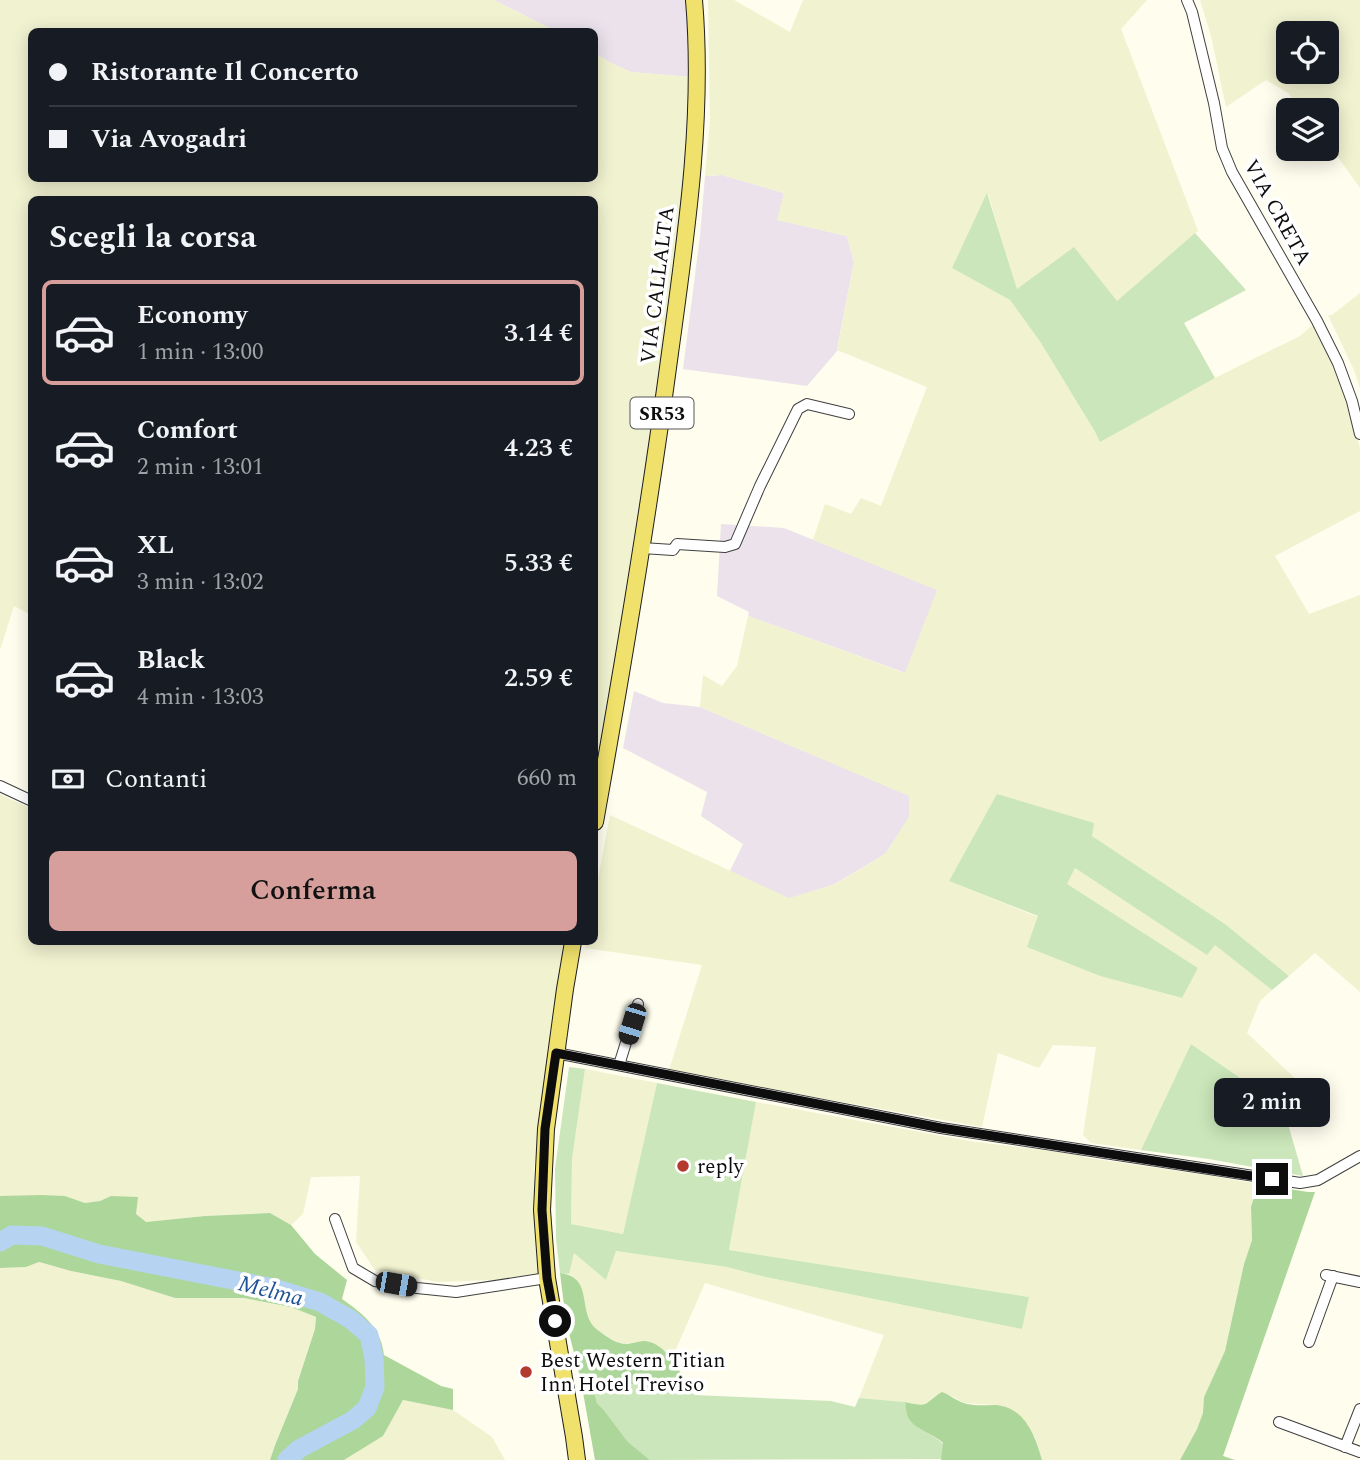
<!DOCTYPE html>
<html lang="it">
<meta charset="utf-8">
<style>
:root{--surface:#171b24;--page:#242831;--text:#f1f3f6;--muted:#9ea1a6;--line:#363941;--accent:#d69f9c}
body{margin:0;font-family:Spectral,serif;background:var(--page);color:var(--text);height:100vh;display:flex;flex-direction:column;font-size:26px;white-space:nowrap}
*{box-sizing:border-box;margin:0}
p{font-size:23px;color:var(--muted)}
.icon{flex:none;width:38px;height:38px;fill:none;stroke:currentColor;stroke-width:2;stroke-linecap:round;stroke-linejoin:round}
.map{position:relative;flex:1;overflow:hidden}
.drawer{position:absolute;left:28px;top:196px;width:570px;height:749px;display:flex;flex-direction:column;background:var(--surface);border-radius:10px;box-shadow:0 4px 18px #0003}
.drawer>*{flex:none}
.guide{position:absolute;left:28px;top:28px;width:570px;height:154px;border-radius:10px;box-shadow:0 4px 18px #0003;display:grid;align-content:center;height:154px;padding:0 21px;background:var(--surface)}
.tools{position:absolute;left:1276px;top:21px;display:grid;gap:14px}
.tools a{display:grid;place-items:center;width:63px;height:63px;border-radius:10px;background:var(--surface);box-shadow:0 4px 18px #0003;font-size:35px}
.end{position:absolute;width:32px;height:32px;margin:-16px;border:9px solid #0d0d0d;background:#fff;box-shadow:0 0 0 4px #fff}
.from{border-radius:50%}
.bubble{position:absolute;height:49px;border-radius:10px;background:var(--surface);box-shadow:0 4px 18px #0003;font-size:23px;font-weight:600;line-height:49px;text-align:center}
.car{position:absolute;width:21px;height:42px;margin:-21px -10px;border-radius:9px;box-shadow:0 0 5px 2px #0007;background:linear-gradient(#222 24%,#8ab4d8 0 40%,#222 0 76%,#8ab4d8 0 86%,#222 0)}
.guide b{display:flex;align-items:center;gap:24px;height:66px;font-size:26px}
.guide b+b{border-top:2px solid var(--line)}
.guide i{width:18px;height:18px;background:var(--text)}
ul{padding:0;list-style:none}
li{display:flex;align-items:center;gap:21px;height:105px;margin:0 14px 10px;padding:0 7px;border:4px solid transparent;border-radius:10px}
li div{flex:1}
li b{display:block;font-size:26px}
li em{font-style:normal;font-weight:600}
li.on{border-color:var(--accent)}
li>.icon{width:63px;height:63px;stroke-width:1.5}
h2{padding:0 21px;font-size:32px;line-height:84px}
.pay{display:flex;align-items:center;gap:18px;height:77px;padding:0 21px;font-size:26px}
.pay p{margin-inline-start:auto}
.primary-button{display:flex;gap:14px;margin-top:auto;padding:14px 21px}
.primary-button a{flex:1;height:80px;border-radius:10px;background:var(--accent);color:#111;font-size:28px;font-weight:600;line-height:80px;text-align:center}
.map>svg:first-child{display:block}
.industrial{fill:#ebe2eb}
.farmland{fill:#f1f2d0;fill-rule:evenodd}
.green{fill:#cbe6ba}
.forest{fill:#add69a}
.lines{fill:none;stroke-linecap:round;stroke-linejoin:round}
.river{stroke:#b6d4f2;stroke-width:19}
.minor-casing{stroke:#404040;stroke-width:12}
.primary-casing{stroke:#1e1e1e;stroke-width:18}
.minor{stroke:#fff;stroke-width:10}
.primary{stroke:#f0e16c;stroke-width:16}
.route{stroke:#0d0d0d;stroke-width:9}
.poi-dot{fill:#b4392e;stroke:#fff;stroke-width:2.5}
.labels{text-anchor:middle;stroke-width:7;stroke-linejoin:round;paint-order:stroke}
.shield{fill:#fff;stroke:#565656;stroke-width:2}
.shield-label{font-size:19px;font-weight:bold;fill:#0d0d0d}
.street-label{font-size:21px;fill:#0d0d0d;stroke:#fff}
.poi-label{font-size:21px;fill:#0d0d0d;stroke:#fff;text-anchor:start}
.water-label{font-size:23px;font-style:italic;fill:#1e5297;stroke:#fff}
</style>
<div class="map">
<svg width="1360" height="1460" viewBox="0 0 1360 1460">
<rect width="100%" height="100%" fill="#fefdee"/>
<!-- industrial -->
<g class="industrial">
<polygon points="494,0 687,0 689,77 631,72 613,64 595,54 595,32 555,31"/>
<polygon points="722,175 784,193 778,220 847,236 854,262 837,349 838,350 807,386 683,369 700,236 705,176"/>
<polygon points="721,524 784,528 938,590 906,673 748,616 749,612 717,596"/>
<polygon points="634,691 663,703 700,707 910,796 909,818 885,854 835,884 789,899 730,871 743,844 701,816 707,792 623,748"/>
</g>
<!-- farmland -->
<g class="farmland">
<polygon points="0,0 494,0 555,31 32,32 32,178 595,178 595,54 613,64 631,72 689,77 688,120 679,233 649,458 595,781 595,200 32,200 31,615 14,606 0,650"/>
<polygon points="708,0 734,0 790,32 803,0 1147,0 1121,29 1198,231 1117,301 1017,289 988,194 952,268 1010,300 1041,343 1100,441 1215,378 1300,336 1315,323 1340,375 1349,404 1360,449 1360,511 1275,556 1309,614 1360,595 1360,992 1315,953 1289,976 1225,924 1092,836 998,794 949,881 1038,917 1028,947 1100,976 1181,998 1198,968 1066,884 1075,868 1207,954 1215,944 1272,990 1260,1001 1247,1033 1315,1097 1295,1116 1191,1044 1141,1150 1091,1143 1083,1135 1096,1047 1053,1045 1039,1068 998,1053 982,1127 737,1083 669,1070 702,965 585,948 586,942 595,942 595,895 610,815 789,898 836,884 885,854 909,817 909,796 700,707 703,675 722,686 737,666 748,616 905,673 937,590 813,540 825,504 851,514 861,498 881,506 927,387 837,350 854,262 847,236 777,220 784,193 722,175 705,176 710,121"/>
<path d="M1200,0H1360V188L1327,142L1326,110H1302L1288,93L1266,80L1226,107L1211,36ZM1288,33H1326V72H1288Z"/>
<polygon points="1360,293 1360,388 1354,370 1328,315 1332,315"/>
<polygon points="0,794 31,809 32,942 554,942 564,944 534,1168 535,1240 538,1275 514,1279 438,1282 375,1270 356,1242 360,1176 311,1177 303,1214 291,1225 270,1213 205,1216 146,1222 111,1196 100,1201 85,1203 65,1196 0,1196"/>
<polygon points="585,1069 657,1083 623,1234 571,1224 572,1159"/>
<polygon points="756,1102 969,1141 1076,1154 1088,1158 1206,1175 1258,1184 1251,1207 1252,1240 1244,1264 1225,1351 1204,1397 1203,1413 1197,1429 1180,1460 1042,1460 1035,1437 1027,1423 995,1405 964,1403 950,1395 934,1396 929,1402 922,1406 905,1402 859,1398 884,1335 705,1283 672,1358 652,1343 643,1341 626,1344 619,1343 597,1331 591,1325 588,1319 576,1279 569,1274 573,1252 606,1280 616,1251 727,1267 761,1276 1022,1329 1029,1297 729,1250"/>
<polygon points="38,1262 71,1271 121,1281 175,1298 244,1298 291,1307 316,1317 315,1329 298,1380 298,1389 275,1444 270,1460 0,1460 0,1268 26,1267"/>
<polygon points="403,1400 453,1410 492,1437 505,1460 344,1460 383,1436"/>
</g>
<!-- green -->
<g class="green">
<polygon points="987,193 1017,289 1074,247 1117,301 1195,233 1246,290 1184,323 1215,378 1100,442 1095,432 1041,343 1010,300 952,268"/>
<polygon points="997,794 1094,823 1092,836 1225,924 1289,976 1272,990 1215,945 1207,955 1075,868 1067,884 1198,968 1182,998 1100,976 1027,947 1038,916 949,881"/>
<polygon points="1191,1044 1295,1116 1288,1124 1303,1176 1209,1159 1141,1150"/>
<polygon points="569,1067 585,1069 572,1159 571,1224 623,1234 657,1083 756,1102 729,1250 1029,1297 1022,1329 761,1276 727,1267 616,1251 606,1280 574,1253 569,1274 560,1273 556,1239 555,1169"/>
<path d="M664,1379L679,1387L686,1382L694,1395L831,1401L855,1407L859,1398L905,1402C906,1407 907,1414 909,1419C914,1429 934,1434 943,1444L942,1459L650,1460L628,1442L603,1409L597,1403L595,1396L596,1388L602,1383L610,1382L617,1386L633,1384L642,1386L656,1380Z"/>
</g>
<!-- forest -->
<g class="forest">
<polygon points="1258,1184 1308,1192 1315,1192 1223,1456 1235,1460 1180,1460 1197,1429 1203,1413 1204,1397 1225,1351 1244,1264 1252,1240 1251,1207"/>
<path d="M42,1195L65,1196L85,1203L100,1201L111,1196L138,1197L136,1214L146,1222L205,1216L270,1213L291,1225L315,1254L347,1280L342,1299C363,1314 381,1327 384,1355L441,1386L453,1389V1410L403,1400L383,1436L344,1460H270L275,1445L298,1389V1381L315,1329L316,1317L291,1307L244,1298H175L121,1281L71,1271L39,1262L26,1267L0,1268V1196Z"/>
<path d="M560,1273C596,1277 575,1315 599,1331C607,1337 618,1345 628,1344C634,1343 639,1341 645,1341C665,1343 677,1367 686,1382L679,1387L664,1379L656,1380L642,1386L633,1384L617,1386L610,1382L602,1383L596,1388L595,1396L597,1403L603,1409L628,1442L650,1460H595L581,1381L566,1321Z"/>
<path d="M942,1392C950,1395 958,1402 967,1404C976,1406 986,1405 995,1405C1025,1407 1035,1435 1042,1460H941L943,1443C934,1434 914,1429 909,1419C906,1414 906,1407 905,1402C931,1408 922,1404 942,1392Z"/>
</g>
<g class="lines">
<!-- river -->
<polyline class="river" points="0,1242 12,1235 42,1236 99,1254 274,1288 320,1302 350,1319 369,1335 374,1358 375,1387 367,1408 353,1420 299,1449 287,1460"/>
<!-- minor casing -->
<g class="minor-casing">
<g id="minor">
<polyline points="1187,0 1192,12 1214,103 1222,148 1232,172 1317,321 1338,363 1352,401 1360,434"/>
<polyline points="642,548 673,550 677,544 725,547 735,544 760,486 798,409 807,404 849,414"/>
<polyline points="0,786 32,801"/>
<polyline points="556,1053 941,1128 1300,1183 1318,1180 1360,1156"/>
<polyline points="619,1065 638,1004"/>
<polyline points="335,1219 353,1268 375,1281 417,1288 456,1292 547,1278"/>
<polyline points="1326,1275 1360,1282"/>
<polyline points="1309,1342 1333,1276"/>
<polyline points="1279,1422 1360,1452"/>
<polyline points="1345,1447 1360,1409"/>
</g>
</g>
<!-- primary casing -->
<g class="primary-casing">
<g id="primary">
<path d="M595,822C623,666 649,510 670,353C686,236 704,118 694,0"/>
<polyline points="573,942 565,989 546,1129 542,1210 547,1278 574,1437 577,1460"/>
</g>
</g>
<!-- minor -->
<use href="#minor" class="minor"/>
<!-- primary -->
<use href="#primary" class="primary"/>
</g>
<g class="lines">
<!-- route -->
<polyline class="route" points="555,1321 547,1278 542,1210 545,1129 556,1053 941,1128 1272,1179"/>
</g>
<!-- markers -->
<g class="poi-dot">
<circle cx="683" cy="1166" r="7"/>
<circle cx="526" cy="1372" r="7"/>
</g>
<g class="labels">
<!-- shield labels -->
<rect class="shield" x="630.5" y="397.5" width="63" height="31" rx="5"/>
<g class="shield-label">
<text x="662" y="420">SR53</text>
</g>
<!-- street labels -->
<g class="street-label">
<text transform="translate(1278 212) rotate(61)" y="7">VIA CRETA</text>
<text transform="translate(657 285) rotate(-83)" y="7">VIA CALLALTA</text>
</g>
<!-- poi labels -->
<g class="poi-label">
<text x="697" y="1173">reply</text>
<text x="540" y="1367">Best Western Titian<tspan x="540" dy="24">Inn Hotel Treviso</tspan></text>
</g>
<!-- water labels -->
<g class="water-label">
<text transform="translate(271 1290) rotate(14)" y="8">Melma</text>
</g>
</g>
</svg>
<div class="tools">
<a><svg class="icon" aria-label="locate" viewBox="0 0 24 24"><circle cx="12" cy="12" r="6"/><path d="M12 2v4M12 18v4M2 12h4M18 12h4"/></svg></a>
<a><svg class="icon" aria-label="layers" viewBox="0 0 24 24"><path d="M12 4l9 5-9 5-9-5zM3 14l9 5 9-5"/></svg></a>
</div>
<i class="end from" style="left:555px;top:1321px"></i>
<i class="end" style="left:1272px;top:1179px"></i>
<div class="bubble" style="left:1214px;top:1078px;width:116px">2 min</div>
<i class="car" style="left:632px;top:1024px;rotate:197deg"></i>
<i class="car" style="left:396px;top:1284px;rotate:100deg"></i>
<div class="guide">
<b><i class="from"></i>Ristorante Il Concerto</b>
<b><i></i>Via Avogadri</b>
</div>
<section class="drawer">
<h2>Scegli la corsa</h2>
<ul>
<li class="on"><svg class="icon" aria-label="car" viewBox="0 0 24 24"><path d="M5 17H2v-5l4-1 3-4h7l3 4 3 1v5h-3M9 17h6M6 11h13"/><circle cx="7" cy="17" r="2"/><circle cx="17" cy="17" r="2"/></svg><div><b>Economy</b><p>1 min · 13:00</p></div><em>3.14 €</em></li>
<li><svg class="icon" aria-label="car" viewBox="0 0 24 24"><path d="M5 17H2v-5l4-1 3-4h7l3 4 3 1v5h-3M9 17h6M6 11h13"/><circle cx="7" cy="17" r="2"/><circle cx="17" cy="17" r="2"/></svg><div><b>Comfort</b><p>2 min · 13:01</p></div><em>4.23 €</em></li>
<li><svg class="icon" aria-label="car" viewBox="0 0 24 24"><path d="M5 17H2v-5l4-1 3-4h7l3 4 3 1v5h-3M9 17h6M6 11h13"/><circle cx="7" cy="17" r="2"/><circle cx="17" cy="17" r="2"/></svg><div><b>XL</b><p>3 min · 13:02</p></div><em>5.33 €</em></li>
<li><svg class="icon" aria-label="car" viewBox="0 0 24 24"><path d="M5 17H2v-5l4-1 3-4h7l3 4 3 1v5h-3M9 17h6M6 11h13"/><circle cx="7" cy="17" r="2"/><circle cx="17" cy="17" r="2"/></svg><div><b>Black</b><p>4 min · 13:03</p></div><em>2.59 €</em></li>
</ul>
<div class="pay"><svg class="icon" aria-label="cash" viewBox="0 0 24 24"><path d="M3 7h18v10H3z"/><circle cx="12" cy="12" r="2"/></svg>Contanti<p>660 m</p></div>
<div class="primary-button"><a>Conferma</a></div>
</section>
</div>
